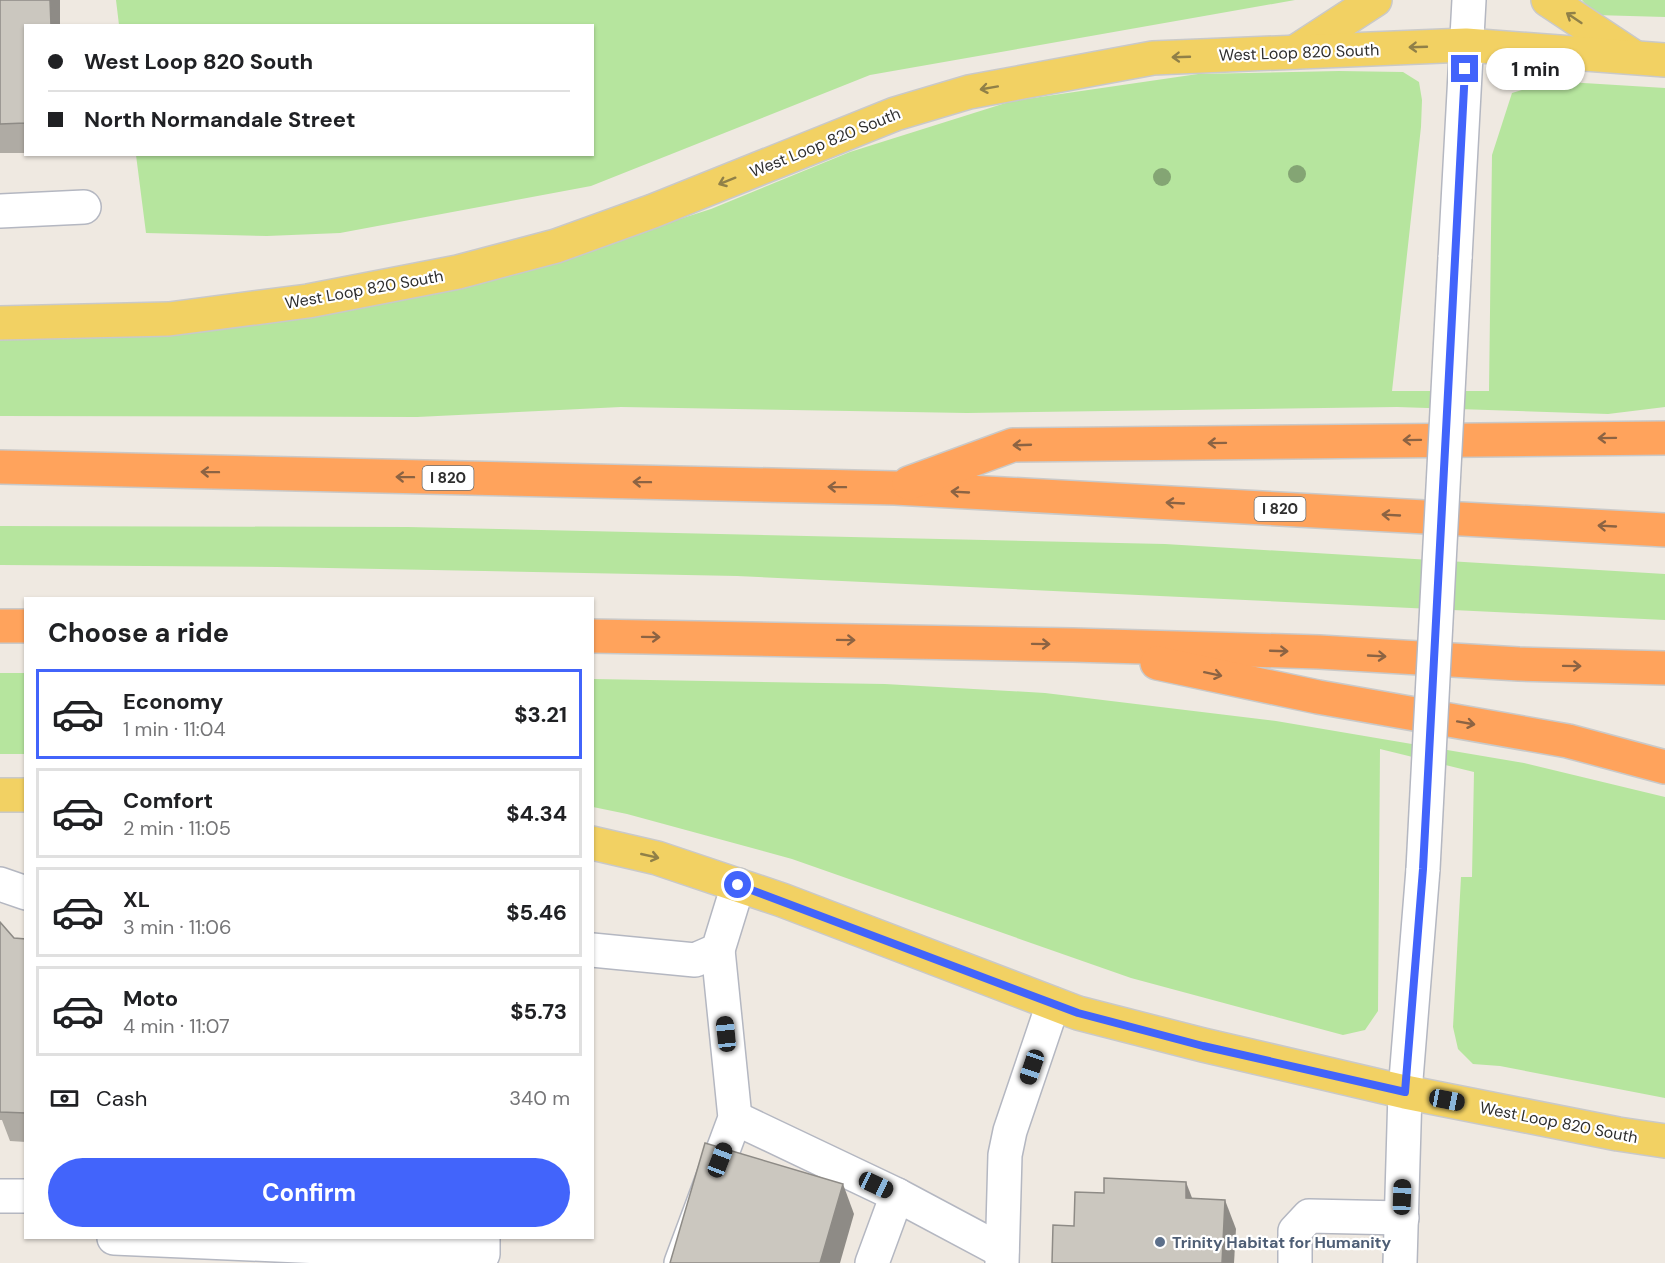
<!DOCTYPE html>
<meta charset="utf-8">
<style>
:root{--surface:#fff;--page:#f6f6f6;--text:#202124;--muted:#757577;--line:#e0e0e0;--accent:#4264fb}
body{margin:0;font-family:"DM Sans",sans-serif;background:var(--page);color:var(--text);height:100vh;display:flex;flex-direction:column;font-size:22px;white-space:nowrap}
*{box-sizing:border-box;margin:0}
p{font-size:20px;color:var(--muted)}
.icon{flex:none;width:33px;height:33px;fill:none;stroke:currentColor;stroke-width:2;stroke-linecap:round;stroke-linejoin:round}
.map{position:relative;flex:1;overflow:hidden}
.side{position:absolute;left:24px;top:597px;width:570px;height:642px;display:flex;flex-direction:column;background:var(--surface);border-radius:0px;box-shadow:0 2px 4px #0004}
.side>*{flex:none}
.banner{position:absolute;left:24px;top:24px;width:570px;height:132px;border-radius:0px;box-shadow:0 2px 4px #0004;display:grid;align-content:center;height:132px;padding:0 24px;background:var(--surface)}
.end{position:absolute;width:27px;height:27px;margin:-14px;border:8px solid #4264fb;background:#fff;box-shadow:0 0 0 3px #fff}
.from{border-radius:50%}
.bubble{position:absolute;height:42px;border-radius:21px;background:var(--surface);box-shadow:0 2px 4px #0004;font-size:20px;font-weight:700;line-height:42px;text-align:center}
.car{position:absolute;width:18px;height:36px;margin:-18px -9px;border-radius:8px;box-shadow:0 0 4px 2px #0007;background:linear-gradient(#222 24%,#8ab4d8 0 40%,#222 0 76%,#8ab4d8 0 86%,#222 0)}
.banner b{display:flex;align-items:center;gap:21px;height:57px;font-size:22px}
.banner b+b{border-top:2px solid var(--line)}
.banner i{width:15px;height:15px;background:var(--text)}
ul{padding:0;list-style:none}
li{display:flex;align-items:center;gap:18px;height:90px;margin:0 12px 9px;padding:0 12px;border:3px solid var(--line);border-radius:0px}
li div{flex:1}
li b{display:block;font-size:22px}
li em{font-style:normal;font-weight:700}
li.on{border-color:var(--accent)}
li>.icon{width:54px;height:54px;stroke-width:1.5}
h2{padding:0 24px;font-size:27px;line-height:72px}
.pay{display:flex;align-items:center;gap:15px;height:66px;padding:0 24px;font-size:22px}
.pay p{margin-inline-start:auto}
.primary-button{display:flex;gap:12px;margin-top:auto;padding:12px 24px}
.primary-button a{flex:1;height:69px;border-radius:36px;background:var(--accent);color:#fff;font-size:24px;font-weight:700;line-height:69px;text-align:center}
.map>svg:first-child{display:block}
.green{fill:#b6e59e}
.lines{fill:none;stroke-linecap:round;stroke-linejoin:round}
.minor-casing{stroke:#b4b7c1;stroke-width:36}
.major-casing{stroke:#c9c9c9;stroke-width:36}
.highway-casing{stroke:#c9c9c9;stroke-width:36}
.minor{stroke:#fff;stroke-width:33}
.major{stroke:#f2d163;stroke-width:33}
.highway{stroke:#ffa35c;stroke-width:33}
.minor-bridge-casing{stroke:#b4b7c1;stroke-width:36;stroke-linecap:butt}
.minor-bridge{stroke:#fff;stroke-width:33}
.tree{fill:#84a574}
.wall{fill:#afaba4}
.shaded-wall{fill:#8e8b86}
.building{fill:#cbc7bf;stroke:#8e8b86;stroke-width:1.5}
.oneway{stroke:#908048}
.oneway2{stroke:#8c6343}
.route{stroke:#4264fb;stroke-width:8}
.service-dot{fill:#5c6f8a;stroke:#fff;stroke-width:2}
.labels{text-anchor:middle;stroke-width:4.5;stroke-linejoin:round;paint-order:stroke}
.shield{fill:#fff;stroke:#6d6d6d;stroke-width:1.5}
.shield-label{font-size:15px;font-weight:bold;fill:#2e2e2e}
.street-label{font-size:16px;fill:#2e2e2e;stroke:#fff}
.service-label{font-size:16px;font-weight:bold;fill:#4e5e75;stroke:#fff;text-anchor:start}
</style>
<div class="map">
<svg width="1665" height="1263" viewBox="0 0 1665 1263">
<rect width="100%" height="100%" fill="#efe9e1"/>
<!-- green -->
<g class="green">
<polygon points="116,0 1295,0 870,75 591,186 340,233 267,236 146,233 136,155 592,154 592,26 119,25"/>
<polygon points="1582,0 1665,0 1665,17 1595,15"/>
<polygon points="1339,71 1403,72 1419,82 1422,100 1421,127 1392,391 1489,391 1492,155 1512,93 1551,81 1665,88 1665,407 1608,414 1397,407 967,413 621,407 417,417 0,416 0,337 555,259 711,209 850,152 1012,101 1198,74"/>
<polygon points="0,526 408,527 1165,544 1665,574 1665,620 737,576 277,567 0,565"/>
<rect x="0" y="673" width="25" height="81"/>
<polygon points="593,679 885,684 1045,693 1276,721 1524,763 1665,797 1665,1098 1500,1066 1473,1064 1458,1049 1453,1027 1461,877 1472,877 1474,772 1380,749 1378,1011 1365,1030 1343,1035 1131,978 792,859 627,814 593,807"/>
</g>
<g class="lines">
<!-- minor casing -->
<g class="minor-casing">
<g id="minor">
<polyline points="0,211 84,207"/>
<polyline points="1455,258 1469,0"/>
<polyline points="0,884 26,893"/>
<polyline points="592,950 695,960 718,950 738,885"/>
<polyline points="735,1118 897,1195 872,1263"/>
<polyline points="897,1195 1002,1251"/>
<polyline points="0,1196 26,1196"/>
<polyline points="114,1238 483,1254 483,1238"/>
<polyline points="681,1263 735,1118 718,950"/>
<polyline points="1002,1263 1005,1155 1010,1131 1053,1004"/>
<polyline points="1295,1263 1295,1231 1309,1216 1402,1218"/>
<polyline points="1400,1263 1405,1092 1423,869"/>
</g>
</g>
<!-- major casing -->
<g class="major-casing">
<g id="major">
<polyline points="1548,0 1631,55"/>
<polyline points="1295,52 1375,0"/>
<polyline points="0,323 169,319 308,301 458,272 556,246 653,211 895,114 969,92 1153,58 1466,45 1665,60"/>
<polyline points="0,795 26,795"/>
<polyline points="592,843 657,858 782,900 1078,1013 1203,1045 1405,1092 1618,1134 1665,1141"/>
</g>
</g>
<!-- highway casing -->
<g class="highway-casing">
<g id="highway">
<polyline points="0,467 895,488 1665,530"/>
<polyline points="909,483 1013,445 1665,438"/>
<polyline points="0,626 26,626"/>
<polyline points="592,636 1073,645 1319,652 1519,664 1665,668"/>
<polyline points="1157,663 1318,697 1568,741 1665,767"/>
</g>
</g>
<!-- minor -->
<use href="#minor" class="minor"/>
<!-- major -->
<use href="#major" class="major"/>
<!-- highway -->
<use href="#highway" class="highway"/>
<!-- minor-bridge casing -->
<g class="minor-bridge-casing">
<polyline id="minor-bridge" points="1423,869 1455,258"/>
</g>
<!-- minor-bridge -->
<use href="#minor-bridge" class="minor-bridge"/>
</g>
<!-- trees -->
<g class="tree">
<circle cx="1297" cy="174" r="9"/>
<circle cx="1162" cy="177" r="9"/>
</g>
<!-- wall -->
<g class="wall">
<polygon points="0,0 60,0 60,26 26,26 26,153 0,153"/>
<polygon points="0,922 14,938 26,939 26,1142 10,1141 2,1120 0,1120"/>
</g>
<!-- shaded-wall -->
<g class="shaded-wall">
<polygon points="50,0 60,0 60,26 51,26"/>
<polygon points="1186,1182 1197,1211 1186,1198"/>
<polygon points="843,1184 854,1214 840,1263 820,1263"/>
<polygon points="1225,1200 1236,1229 1234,1263 1222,1263"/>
</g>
<!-- building -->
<g class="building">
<polygon points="0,0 50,0 51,26 26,26 25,123 0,124"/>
<polygon points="0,922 14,938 26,939 26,1113 0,1112"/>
<polygon points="705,1143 843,1184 820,1263 670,1263"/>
<polygon points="1104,1178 1186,1182 1186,1198 1225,1200 1222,1263 1052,1263 1053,1225 1074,1226 1075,1192 1104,1193"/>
</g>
<!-- one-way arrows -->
<defs><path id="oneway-shaft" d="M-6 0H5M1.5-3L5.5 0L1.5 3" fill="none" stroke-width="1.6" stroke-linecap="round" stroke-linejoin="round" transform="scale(1.5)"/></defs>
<g class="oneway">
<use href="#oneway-shaft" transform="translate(1574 18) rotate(-146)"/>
<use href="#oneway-shaft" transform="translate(1418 47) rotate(178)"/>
<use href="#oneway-shaft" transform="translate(1181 57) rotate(178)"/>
<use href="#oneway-shaft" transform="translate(989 88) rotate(170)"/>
<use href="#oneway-shaft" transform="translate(727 181) rotate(158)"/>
<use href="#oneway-shaft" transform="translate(650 856) rotate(13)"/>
</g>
<g class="oneway2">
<use href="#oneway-shaft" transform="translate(1607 438) rotate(179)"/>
<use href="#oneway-shaft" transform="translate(1412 440) rotate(179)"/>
<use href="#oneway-shaft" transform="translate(1217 443) rotate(179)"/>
<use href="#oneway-shaft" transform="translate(1022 445) rotate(178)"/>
<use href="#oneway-shaft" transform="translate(210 472) rotate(-179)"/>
<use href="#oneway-shaft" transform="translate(405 477) rotate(-179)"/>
<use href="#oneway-shaft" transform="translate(642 482) rotate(-179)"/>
<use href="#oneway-shaft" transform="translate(837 487) rotate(-179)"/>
<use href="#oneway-shaft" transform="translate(960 492) rotate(-177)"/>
<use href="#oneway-shaft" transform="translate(1175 503) rotate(-177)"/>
<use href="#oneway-shaft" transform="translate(1391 515) rotate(-177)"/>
<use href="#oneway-shaft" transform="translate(1607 526) rotate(-177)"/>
<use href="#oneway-shaft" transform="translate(651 637) rotate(1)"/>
<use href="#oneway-shaft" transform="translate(846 640) rotate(1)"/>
<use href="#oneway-shaft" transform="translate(1041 644) rotate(1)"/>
<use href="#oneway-shaft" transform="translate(1279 651) rotate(2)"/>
<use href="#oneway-shaft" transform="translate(1377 656) rotate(3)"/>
<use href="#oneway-shaft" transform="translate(1572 666) rotate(1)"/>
<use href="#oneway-shaft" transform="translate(1213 674) rotate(12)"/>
<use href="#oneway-shaft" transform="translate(1466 723) rotate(10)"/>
</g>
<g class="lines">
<!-- route -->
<polyline class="route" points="738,885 1078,1013 1203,1046 1405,1092 1423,869 1465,69"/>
</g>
<!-- markers -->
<circle class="service-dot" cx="1160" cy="1242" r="6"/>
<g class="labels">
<!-- shield labels -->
<g class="shield">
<rect x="422.5" y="466" width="51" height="24" rx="4.5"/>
<rect x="1254.5" y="497" width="51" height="24" rx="4.5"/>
</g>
<g class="shield-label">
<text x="448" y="483">I 820</text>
<text x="1280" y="514">I 820</text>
</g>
<!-- street labels -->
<g class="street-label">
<text transform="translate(1299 52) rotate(-2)" y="6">West Loop 820 South</text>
<text transform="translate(825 142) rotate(-22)" y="6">West Loop 820 South</text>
<text transform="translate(364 289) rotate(-10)" y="6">West Loop 820 South</text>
<text transform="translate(1559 1122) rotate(11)" y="6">West Loop 820 South</text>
</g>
<!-- service labels -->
<g class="service-label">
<text x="1172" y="1248">Trinity Habitat for Humanity</text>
</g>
</g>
</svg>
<i class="end from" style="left:738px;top:885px"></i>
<i class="end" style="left:1465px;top:69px"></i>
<div class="bubble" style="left:1486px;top:48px;width:99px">1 min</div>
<i class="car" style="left:726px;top:1034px;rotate:354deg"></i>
<i class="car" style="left:1032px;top:1067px;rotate:199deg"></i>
<i class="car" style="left:1447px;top:1100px;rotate:101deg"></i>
<i class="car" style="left:720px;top:1160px;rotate:21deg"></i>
<i class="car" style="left:876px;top:1185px;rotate:115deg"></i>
<i class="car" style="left:1402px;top:1197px;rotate:2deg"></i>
<div class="banner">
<b><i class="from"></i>West Loop 820 South</b>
<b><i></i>North Normandale Street</b>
</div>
<section class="side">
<h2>Choose a ride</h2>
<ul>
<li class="on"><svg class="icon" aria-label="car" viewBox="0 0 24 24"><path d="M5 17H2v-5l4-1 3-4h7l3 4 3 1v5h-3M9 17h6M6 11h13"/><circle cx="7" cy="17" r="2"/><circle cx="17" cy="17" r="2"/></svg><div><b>Economy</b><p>1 min · 11:04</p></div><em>$3.21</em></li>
<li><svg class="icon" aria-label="car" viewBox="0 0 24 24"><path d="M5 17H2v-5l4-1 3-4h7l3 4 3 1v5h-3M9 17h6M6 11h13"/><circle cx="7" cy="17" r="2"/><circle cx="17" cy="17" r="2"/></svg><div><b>Comfort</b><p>2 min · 11:05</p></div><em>$4.34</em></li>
<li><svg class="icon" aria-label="car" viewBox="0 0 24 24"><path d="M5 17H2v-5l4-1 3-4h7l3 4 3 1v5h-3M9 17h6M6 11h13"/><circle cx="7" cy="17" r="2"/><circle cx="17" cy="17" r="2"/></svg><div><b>XL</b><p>3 min · 11:06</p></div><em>$5.46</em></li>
<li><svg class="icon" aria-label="car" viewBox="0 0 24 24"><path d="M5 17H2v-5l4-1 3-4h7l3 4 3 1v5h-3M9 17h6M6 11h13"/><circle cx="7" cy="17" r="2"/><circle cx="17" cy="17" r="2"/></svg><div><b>Moto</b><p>4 min · 11:07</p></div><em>$5.73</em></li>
</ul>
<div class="pay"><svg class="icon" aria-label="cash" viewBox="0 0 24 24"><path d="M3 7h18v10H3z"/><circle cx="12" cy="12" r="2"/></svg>Cash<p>340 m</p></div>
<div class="primary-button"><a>Confirm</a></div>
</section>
</div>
